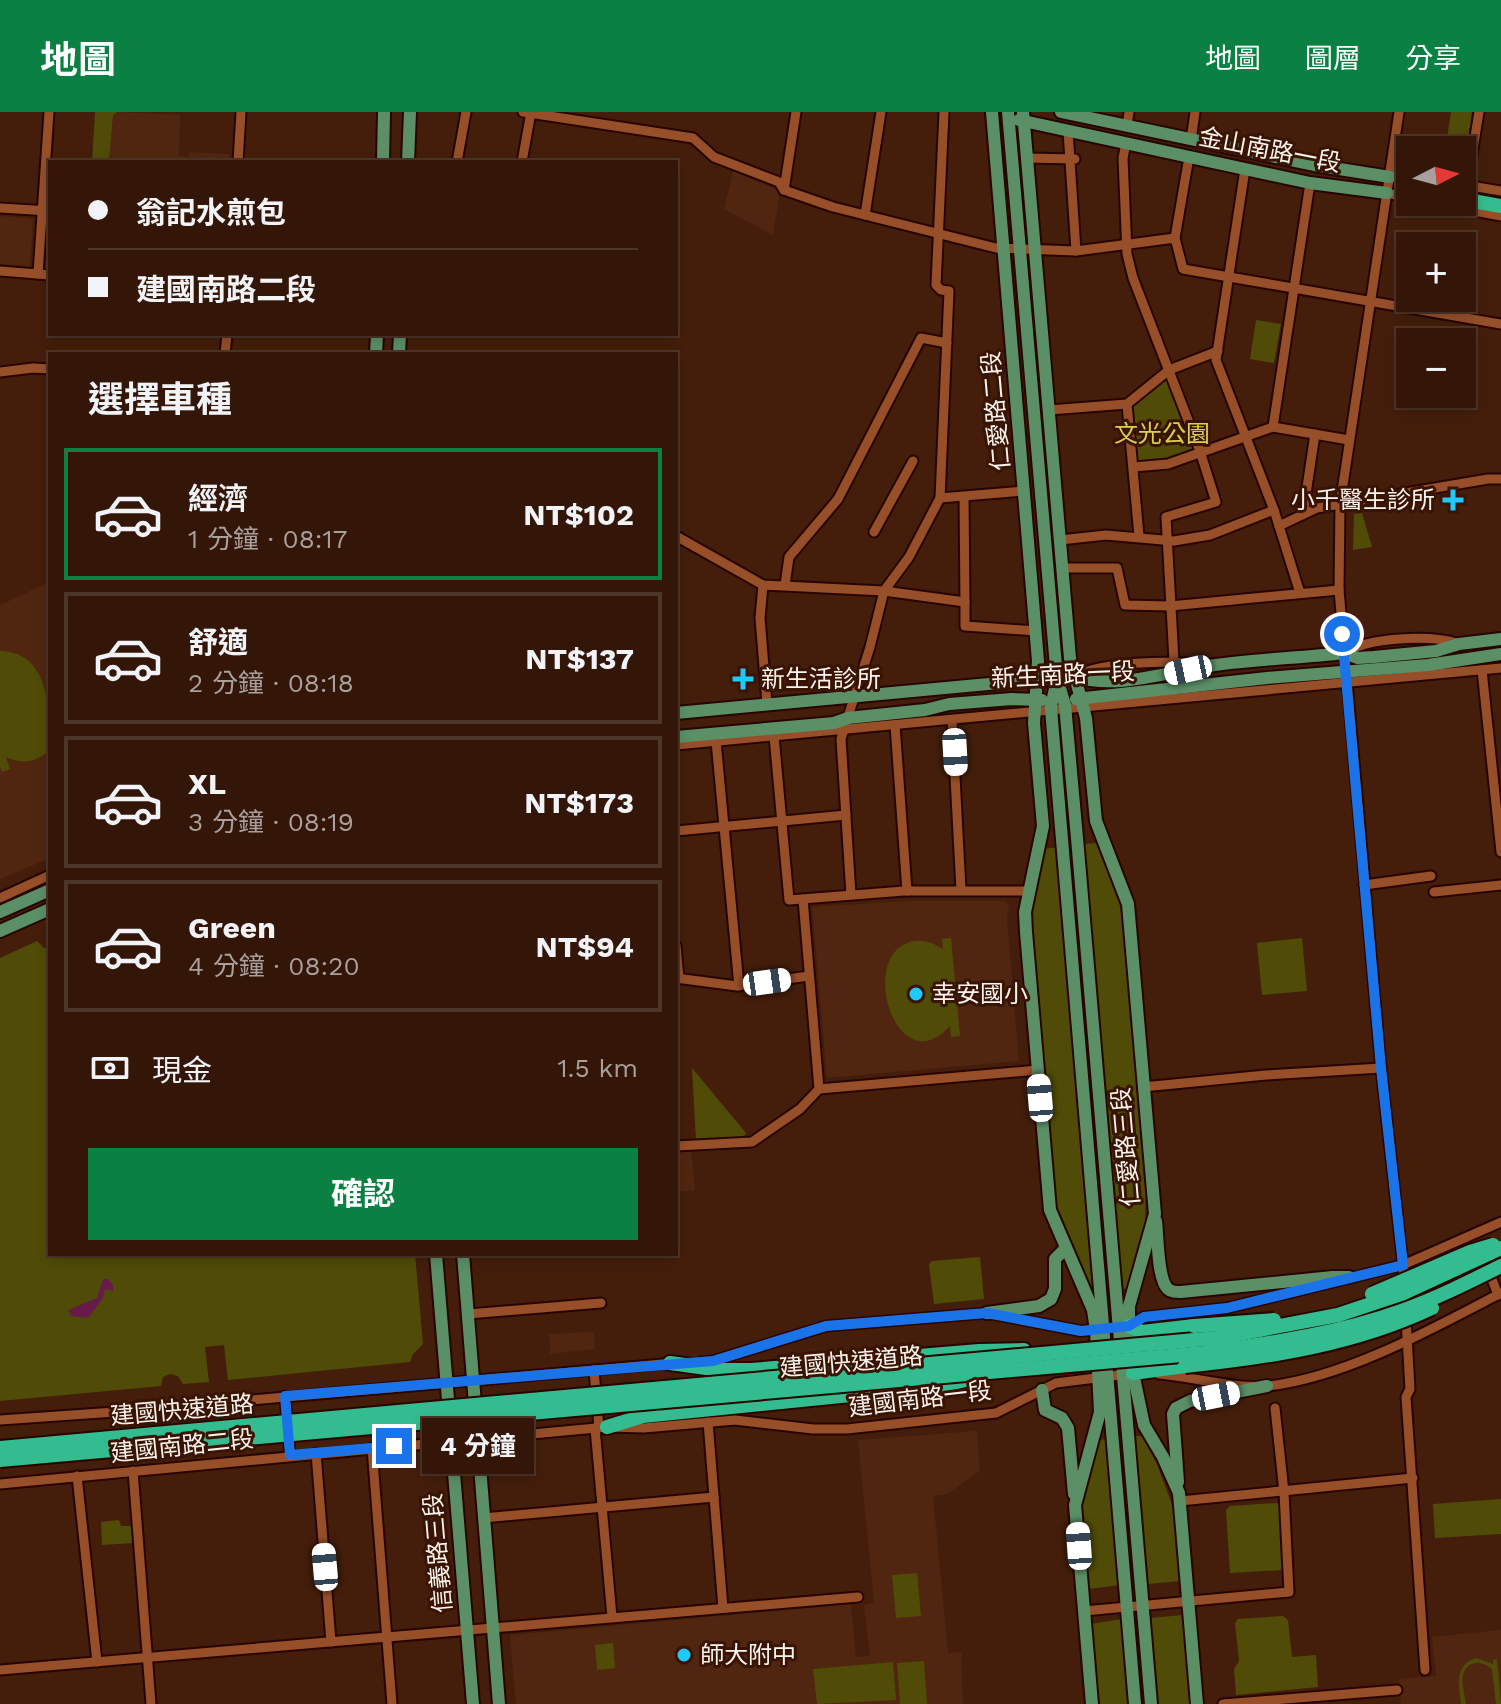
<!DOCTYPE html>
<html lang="zh-TW">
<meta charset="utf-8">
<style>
:root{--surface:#331608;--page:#3b1f12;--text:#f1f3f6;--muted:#a99f9c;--line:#4e3529;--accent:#0b8043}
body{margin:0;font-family:"Work Sans","Noto Sans TC",sans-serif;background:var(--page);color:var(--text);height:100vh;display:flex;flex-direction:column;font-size:30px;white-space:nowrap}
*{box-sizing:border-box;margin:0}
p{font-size:26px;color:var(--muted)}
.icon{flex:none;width:44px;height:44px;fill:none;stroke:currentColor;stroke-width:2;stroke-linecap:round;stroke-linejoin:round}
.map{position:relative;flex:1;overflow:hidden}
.sheet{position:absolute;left:48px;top:240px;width:630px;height:904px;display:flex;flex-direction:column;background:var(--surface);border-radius:0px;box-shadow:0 4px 12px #0003,0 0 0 2px var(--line)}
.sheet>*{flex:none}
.hud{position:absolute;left:48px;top:48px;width:630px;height:176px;border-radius:0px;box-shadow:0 4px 12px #0003,0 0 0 2px var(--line);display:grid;align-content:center;height:176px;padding:0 40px;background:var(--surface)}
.needle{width:52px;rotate:84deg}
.tools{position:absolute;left:1396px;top:24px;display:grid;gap:16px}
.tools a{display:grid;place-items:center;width:80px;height:80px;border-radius:0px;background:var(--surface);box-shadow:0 4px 12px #0003,0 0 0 2px var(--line);font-size:40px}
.end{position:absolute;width:36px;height:36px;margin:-18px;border:10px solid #1a73e8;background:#fff;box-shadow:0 0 0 4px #fff}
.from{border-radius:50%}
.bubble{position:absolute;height:56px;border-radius:0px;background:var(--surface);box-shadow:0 4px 12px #0003,0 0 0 2px var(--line);font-size:26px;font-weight:700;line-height:56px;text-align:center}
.car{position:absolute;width:24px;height:48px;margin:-24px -12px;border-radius:10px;box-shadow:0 0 6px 2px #0007;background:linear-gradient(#fff 24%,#345 0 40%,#fff 0 76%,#345 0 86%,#fff 0)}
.hud b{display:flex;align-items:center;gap:28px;height:76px;font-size:30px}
.hud b+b{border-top:2px solid var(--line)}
.hud i{width:20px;height:20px;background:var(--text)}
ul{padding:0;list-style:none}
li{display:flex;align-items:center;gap:24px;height:132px;margin:0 16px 12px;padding:0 24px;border:4px solid var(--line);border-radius:0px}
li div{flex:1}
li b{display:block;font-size:30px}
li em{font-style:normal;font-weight:700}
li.on{border-color:var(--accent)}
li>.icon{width:72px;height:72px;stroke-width:1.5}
h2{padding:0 40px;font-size:36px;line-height:96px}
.pay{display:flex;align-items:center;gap:20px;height:88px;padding:0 40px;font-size:30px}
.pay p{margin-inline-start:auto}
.cta{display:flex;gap:16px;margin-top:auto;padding:16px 40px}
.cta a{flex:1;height:92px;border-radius:0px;background:var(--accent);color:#fff;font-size:32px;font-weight:700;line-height:92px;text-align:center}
header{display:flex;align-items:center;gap:48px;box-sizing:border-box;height:112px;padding:0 40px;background:var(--accent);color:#fff}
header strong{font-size:38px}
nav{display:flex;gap:44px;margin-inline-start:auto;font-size:28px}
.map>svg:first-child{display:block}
.built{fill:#502610}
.green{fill:#504c07}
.water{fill:#661b4a}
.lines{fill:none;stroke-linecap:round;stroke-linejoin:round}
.minor-casing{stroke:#280500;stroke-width:13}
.major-casing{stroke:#280500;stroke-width:16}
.highway-casing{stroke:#280500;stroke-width:18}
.minor{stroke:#974f2a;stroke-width:9}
.major{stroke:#5b9067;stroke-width:12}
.highway{stroke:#33bc8f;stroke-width:14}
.highway-bridge-casing{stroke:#280500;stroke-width:18;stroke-linecap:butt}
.highway-bridge{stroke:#33bc8f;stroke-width:14}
.route{stroke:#1a73e8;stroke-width:10}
.poi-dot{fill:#20c9fd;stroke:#391402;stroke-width:3}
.labels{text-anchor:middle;stroke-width:6;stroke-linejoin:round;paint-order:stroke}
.street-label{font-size:24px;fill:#fbf3ef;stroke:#391402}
.park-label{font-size:24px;fill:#d9d14e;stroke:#391402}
.poi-label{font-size:24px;fill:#fbf3ef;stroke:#391402;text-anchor:start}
</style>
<header>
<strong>地圖</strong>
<nav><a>地圖</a><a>圖層</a><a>分享</a></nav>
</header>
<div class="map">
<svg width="1501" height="1592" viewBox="0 0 1501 1592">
<rect width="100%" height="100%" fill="#441e0b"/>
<!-- built -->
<g class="built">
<polygon points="117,0 180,3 179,44 188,45 189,40 230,42 229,50 109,50 113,3"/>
<polygon points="733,59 780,79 773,123 724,97"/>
<polygon points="0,104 33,107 30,154 0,152"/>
<polygon points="50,470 50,746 0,767 0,493"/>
<polygon points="907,789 1004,789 1009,793 1007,807 1019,949 827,966 812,795"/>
<polygon points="691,1038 695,1078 676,1080 676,1039"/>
<polygon points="594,1220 595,1237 550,1242 549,1222"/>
<polygon points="977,1319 980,1359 947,1382 933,1384 948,1541 961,1540 963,1592 516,1592 510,1523 851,1492 856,1545 870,1544 864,1493 874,1491 858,1328"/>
<polygon points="1501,1518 1501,1592 1401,1592 1399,1567 1436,1564 1432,1525"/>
</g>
<!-- green -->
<g class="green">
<polygon points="95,0 117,0 113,3 109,50 92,50"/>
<polygon points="1451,0 1472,0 1468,29 1447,26"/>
<polygon points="1256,208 1281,212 1274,251 1250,247"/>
<polygon points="1169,264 1198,339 1169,349 1137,353 1132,293"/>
<polygon points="1362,401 1372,435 1353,438 1354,402"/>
<path d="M0,539C51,540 50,601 50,638C36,650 23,653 6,645L10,657L2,660L0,655Z"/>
<polygon points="1098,731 1122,791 1146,1066 1145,1112 1126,1177 1122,1176 1084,732"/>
<polygon points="1058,735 1096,1178 1092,1179 1055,1093 1031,808 1044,737"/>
<path d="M951,826L960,924L951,925L950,914C898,971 859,850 907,831C920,826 932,830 943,837L942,827Z"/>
<polygon points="1302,826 1307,879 1262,883 1257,831"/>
<polygon points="37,829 44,836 50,836 50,1142 415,1142 423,1232 413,1242 410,1250 228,1268 224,1233 205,1235 209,1270 183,1272 178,1264 170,1262 163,1265 161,1274 0,1289 0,846"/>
<polygon points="692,956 746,1021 743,1026 696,1028"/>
<polygon points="980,1145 984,1187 934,1192 929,1152 932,1149"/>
<polygon points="1135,1324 1142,1324 1157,1352 1174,1398 1181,1469 1147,1472"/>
<polygon points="1108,1327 1121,1473 1088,1477 1082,1415 1083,1389 1100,1328"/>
<polygon points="1501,1387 1501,1422 1435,1426 1433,1392"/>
<polygon points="1277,1391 1280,1393 1284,1455 1282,1458 1230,1461 1226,1398 1230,1394"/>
<polygon points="119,1408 121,1414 133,1414 134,1431 102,1433 101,1410"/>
<polygon points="917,1461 921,1504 896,1506 892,1463"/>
<polygon points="1183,1503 1191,1592 1157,1592 1150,1506"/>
<polygon points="1283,1504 1288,1508 1292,1545 1316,1543 1318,1575 1236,1583 1234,1557 1239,1549 1235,1511 1238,1507"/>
<polygon points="1123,1507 1130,1592 1097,1592 1090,1512"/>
<polygon points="613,1531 615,1556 597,1558 595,1533"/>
<path d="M1476,1546L1493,1552V1548L1497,1547L1501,1592H1496L1492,1557C1483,1549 1467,1547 1463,1563C1461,1571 1465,1583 1466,1592H1461C1459,1573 1454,1553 1476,1546Z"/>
<polygon points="924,1549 927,1592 900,1592 897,1551"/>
<polygon points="893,1550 896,1588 817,1592 813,1557"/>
</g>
<!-- water -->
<polygon class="water" points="103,1167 108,1167 113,1173 113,1179 105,1177 103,1186 88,1206 71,1204 68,1198 97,1186"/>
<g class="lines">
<!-- minor casing -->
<g class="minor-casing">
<g id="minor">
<polyline points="523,0 693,26 714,45 779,70 784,78 833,95 996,136 1076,139 1175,126 1183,157 1501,212"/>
<polyline points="1399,0 1340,393 1339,478 1381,956 1403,1153 1410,1277 1406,1285 1425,1558"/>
<polyline points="1127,14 1129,0"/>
<polyline points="1068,19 1076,139"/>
<polyline points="1191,28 1195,0"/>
<polyline points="1126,31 1123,46 1127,142 1133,166 1200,339 1216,390 1166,405 1174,549"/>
<polyline points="1027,46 1075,47"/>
<polyline points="238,50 241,0"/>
<polyline points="457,50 466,0"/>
<polyline points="522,50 531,0"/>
<polyline points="1245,57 1216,248 1274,398 1300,481"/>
<polyline points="1390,65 1410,67"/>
<polyline points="1465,73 1501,79"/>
<polyline points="1467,74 1479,0"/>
<polyline points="784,78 796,0"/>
<polyline points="1387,81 1410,86"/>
<polyline points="1427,90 1501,104"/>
<polyline points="0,96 50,99"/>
<polyline points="865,103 881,0"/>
<polyline points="1175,126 1189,45"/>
<polyline points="0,159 50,163"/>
<polyline points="38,162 49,0"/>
<polyline points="225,242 227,222"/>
<polyline points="0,260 33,256 50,257"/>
<polyline points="1127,292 1139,424"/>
<polyline points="1049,298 1127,292 1169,258 1218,239"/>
<polyline points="1273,315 1310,71"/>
<polyline points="1134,355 1168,352 1273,315 1349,328"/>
<polyline points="964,385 965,490"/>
<polyline points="940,386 1024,379"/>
<polyline points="1303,402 1315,322"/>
<polyline points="1279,414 1317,396 1488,367 1501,367"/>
<polyline points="874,420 913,349"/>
<polyline points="676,424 763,473 884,479 965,490 965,514 1036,519"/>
<polyline points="1060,428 1106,423 1174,429 1210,423 1274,398"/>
<polyline points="1062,456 1117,456 1125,493 1170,494 1339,478"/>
<polyline points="763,473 760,506 767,592"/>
<polyline points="785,473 789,445 838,387 921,226 947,231"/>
<path d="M1344,541C1369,525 1429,523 1457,531"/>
<polyline points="1482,558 1501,740"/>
<path d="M1075,564C1104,549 1168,549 1201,552"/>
<polyline points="952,608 961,778"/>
<polyline points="895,613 907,779"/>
<polyline points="774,624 789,788 904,779 1029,779"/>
<polyline points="716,629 739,874"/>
<polyline points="676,633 1501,556"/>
<polyline points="676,719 846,703"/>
<polyline points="1364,773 1431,764"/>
<polyline points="1434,780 1501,773"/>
<polyline points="851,783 841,627 870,535 884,479 909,445 940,386 949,179 941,178 936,173 944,0"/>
<polyline points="0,786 50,763"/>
<polyline points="803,787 819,977"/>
<polyline points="676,834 679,867"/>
<polyline points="676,866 737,874 809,864"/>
<polyline points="1143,975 1266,963 1381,956"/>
<polyline points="676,1034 752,1030 800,997 819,977 1038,958"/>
<polyline points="1482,1141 1498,1183"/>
<polyline points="468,1202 601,1191"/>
<polyline points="701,1250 713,1249 826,1214 987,1201 1081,1219 1129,1214 1144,1205 1227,1196 1403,1153 1501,1110"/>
<polyline points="594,1258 599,1316"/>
<path d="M1159,1262C1194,1265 1233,1277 1268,1274C1344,1266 1434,1216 1501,1181"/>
<polyline points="285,1284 290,1343"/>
<polyline points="0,1308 115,1300 674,1251"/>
<polyline points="708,1310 723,1496"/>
<polyline points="595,1316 612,1505"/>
<polyline points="372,1336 392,1592"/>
<polyline points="316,1341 331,1530"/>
<polyline points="133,1359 151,1592"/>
<polyline points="77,1364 97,1550"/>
<polyline points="0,1372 607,1315 644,1316 735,1308 813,1317 847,1317 996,1301 1056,1271 1128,1262"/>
<polyline points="1180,1389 1413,1366"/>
<polyline points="483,1406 714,1385"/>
<polyline points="1084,1499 1289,1480 1284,1380 1275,1296"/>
<polyline points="0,1558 858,1485"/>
<polyline points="1223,1592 1397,1578"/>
</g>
</g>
<!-- major casing -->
<g class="major-casing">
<g id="major">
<polyline points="992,0 1038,549 1034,611 1043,714 1025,800 1026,820 1050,1098 1093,1198 1096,1218 1100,1300 1075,1393 1092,1592"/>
<polyline points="1008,0 1057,566 1065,593 1077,726 1151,1592"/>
<polyline points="1023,0 1070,546 1086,606 1096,709 1128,792 1155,1102 1129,1194 1129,1214 1133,1261 1144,1313 1163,1345 1179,1381 1197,1592"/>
<polyline points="1061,0 1314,53 1390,65"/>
<polyline points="1019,8 1310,71 1387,81"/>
<polyline points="383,50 384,0"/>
<polyline points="408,50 410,0"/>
<polyline points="376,242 377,222"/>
<polyline points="399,242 400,222"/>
<polyline points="1057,568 1051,594 1052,609 1135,1592"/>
<polyline points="1076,587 1267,566 1428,553 1501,542"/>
<path d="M676,601L1075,564C1116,579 1172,558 1215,553C1258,547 1301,546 1344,541L1358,546L1374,545L1436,539L1459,532L1501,527"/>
<polyline points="676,625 834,611 848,606 925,598 949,592 1012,587 1042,588"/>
<polyline points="0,800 50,778"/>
<polyline points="0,819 50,797"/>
<path d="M1156,1109C1158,1124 1157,1167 1168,1177C1171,1180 1176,1180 1181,1180L1333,1165H1349"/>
<polyline points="436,1142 473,1592"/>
<polyline points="463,1142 499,1592"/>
<polyline points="987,1201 1039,1194 1051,1187 1055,1177 1055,1147 1066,1136"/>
<polyline points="1042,1278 1045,1298 1062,1306 1068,1316 1074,1382"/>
<polyline points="1178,1370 1173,1302 1176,1296 1190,1289 1267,1274"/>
</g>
</g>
<!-- highway casing -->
<g class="highway-casing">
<g id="highway">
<polyline points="1462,87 1501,94"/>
<polyline points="1129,1214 1142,1220 1194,1214"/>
<polyline points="670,1251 721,1258 751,1258 979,1239 1024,1238"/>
<polyline points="1133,1261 1185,1254"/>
<polyline points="607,1315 643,1304 940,1274 974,1266"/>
</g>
</g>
<!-- minor -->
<use href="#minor" class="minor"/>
<!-- major -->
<use href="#major" class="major"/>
<!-- highway -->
<use href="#highway" class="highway"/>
<!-- highway-bridge casing -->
<g class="highway-bridge-casing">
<g id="highway-bridge">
<polyline points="1372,1182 1470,1140 1493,1133"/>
<polyline points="1194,1214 1274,1208"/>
<path d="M1185,1254C1271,1245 1353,1233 1432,1196"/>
<polyline points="0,1336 1217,1226 1338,1203 1404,1181 1501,1136"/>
<path d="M0,1348L1204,1241C1270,1231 1337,1222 1401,1199C1435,1187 1469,1170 1501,1154"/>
</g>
</g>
<!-- highway-bridge -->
<use href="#highway-bridge" class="highway-bridge"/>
</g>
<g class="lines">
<!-- route -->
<polyline class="route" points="394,1334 290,1343 285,1284 713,1249 826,1214 987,1201 1081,1219 1129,1214 1144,1205 1227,1196 1403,1153 1381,956 1342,522"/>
</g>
<!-- markers -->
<g class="poi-dot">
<path d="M1449 376h8v8h8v8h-8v8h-8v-8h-8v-8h8z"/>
<path d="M739 555h8v8h8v8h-8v8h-8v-8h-8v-8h8z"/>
<circle cx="916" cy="882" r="8"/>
<circle cx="684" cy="1543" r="8"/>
</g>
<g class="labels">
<!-- street labels -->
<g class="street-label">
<text transform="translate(1270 38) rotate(11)" y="8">金山南路一段</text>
<text transform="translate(996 299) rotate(-95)" y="8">仁愛路二段</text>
<text transform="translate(1063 563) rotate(-3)" y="8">新生南路一段</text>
<text transform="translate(1126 1035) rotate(-95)" y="8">仁愛路三段</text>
<text transform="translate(851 1250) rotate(-5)" y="8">建國快速道路</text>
<text transform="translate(920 1287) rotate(-7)" y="8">建國南路一段</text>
<text transform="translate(182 1298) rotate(-5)" y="8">建國快速道路</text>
<text transform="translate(182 1334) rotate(-6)" y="8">建國南路二段</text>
<text transform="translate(438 1441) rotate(-95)" y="8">信義路三段</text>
</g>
<!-- park labels -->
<g class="park-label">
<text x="1162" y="330">文光公園</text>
</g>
<!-- poi labels -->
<g class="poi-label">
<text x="1435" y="396" text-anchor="end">小千醫生診所</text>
<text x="761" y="575">新生活診所</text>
<text x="932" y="890">幸安國小</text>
<text x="700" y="1551">師大附中</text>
</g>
</g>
</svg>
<div class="tools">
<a><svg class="needle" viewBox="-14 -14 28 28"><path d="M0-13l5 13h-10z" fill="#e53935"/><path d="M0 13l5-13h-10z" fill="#a99f9c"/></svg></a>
<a>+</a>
<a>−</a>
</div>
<i class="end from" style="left:1342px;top:522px"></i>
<i class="end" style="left:394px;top:1334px"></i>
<div class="bubble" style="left:422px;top:1306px;width:112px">4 分鐘</div>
<i class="car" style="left:1188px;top:558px;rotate:258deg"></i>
<i class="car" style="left:955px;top:640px;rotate:177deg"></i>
<i class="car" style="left:767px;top:870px;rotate:82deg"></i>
<i class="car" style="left:1040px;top:986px;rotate:355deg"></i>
<i class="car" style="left:1216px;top:1284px;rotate:79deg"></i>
<i class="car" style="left:1079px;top:1434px;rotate:356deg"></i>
<i class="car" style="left:325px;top:1455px;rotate:355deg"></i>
<div class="hud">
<b><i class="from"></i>翁記水煎包</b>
<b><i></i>建國南路二段</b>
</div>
<section class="sheet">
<h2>選擇車種</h2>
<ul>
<li class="on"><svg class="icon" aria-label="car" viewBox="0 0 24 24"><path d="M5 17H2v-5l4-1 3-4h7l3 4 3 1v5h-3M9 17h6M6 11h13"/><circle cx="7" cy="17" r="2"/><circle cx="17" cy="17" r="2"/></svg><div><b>經濟</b><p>1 分鐘 · 08:17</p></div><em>NT$102</em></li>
<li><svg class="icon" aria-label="car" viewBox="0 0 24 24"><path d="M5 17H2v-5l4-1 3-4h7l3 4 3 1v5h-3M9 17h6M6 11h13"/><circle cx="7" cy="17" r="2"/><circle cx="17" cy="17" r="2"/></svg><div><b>舒適</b><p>2 分鐘 · 08:18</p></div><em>NT$137</em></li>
<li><svg class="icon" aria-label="car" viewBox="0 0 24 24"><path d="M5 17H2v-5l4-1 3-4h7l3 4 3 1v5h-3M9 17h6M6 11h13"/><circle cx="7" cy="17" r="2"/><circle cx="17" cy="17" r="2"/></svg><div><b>XL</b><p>3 分鐘 · 08:19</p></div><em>NT$173</em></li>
<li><svg class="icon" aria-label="car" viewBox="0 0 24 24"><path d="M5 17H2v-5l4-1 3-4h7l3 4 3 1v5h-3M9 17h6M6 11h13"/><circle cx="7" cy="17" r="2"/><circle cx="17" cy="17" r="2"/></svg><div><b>Green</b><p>4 分鐘 · 08:20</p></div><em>NT$94</em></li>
</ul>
<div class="pay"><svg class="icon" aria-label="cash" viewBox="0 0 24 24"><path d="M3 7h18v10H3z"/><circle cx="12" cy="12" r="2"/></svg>現金<p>1.5 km</p></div>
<div class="cta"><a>確認</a></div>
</section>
</div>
